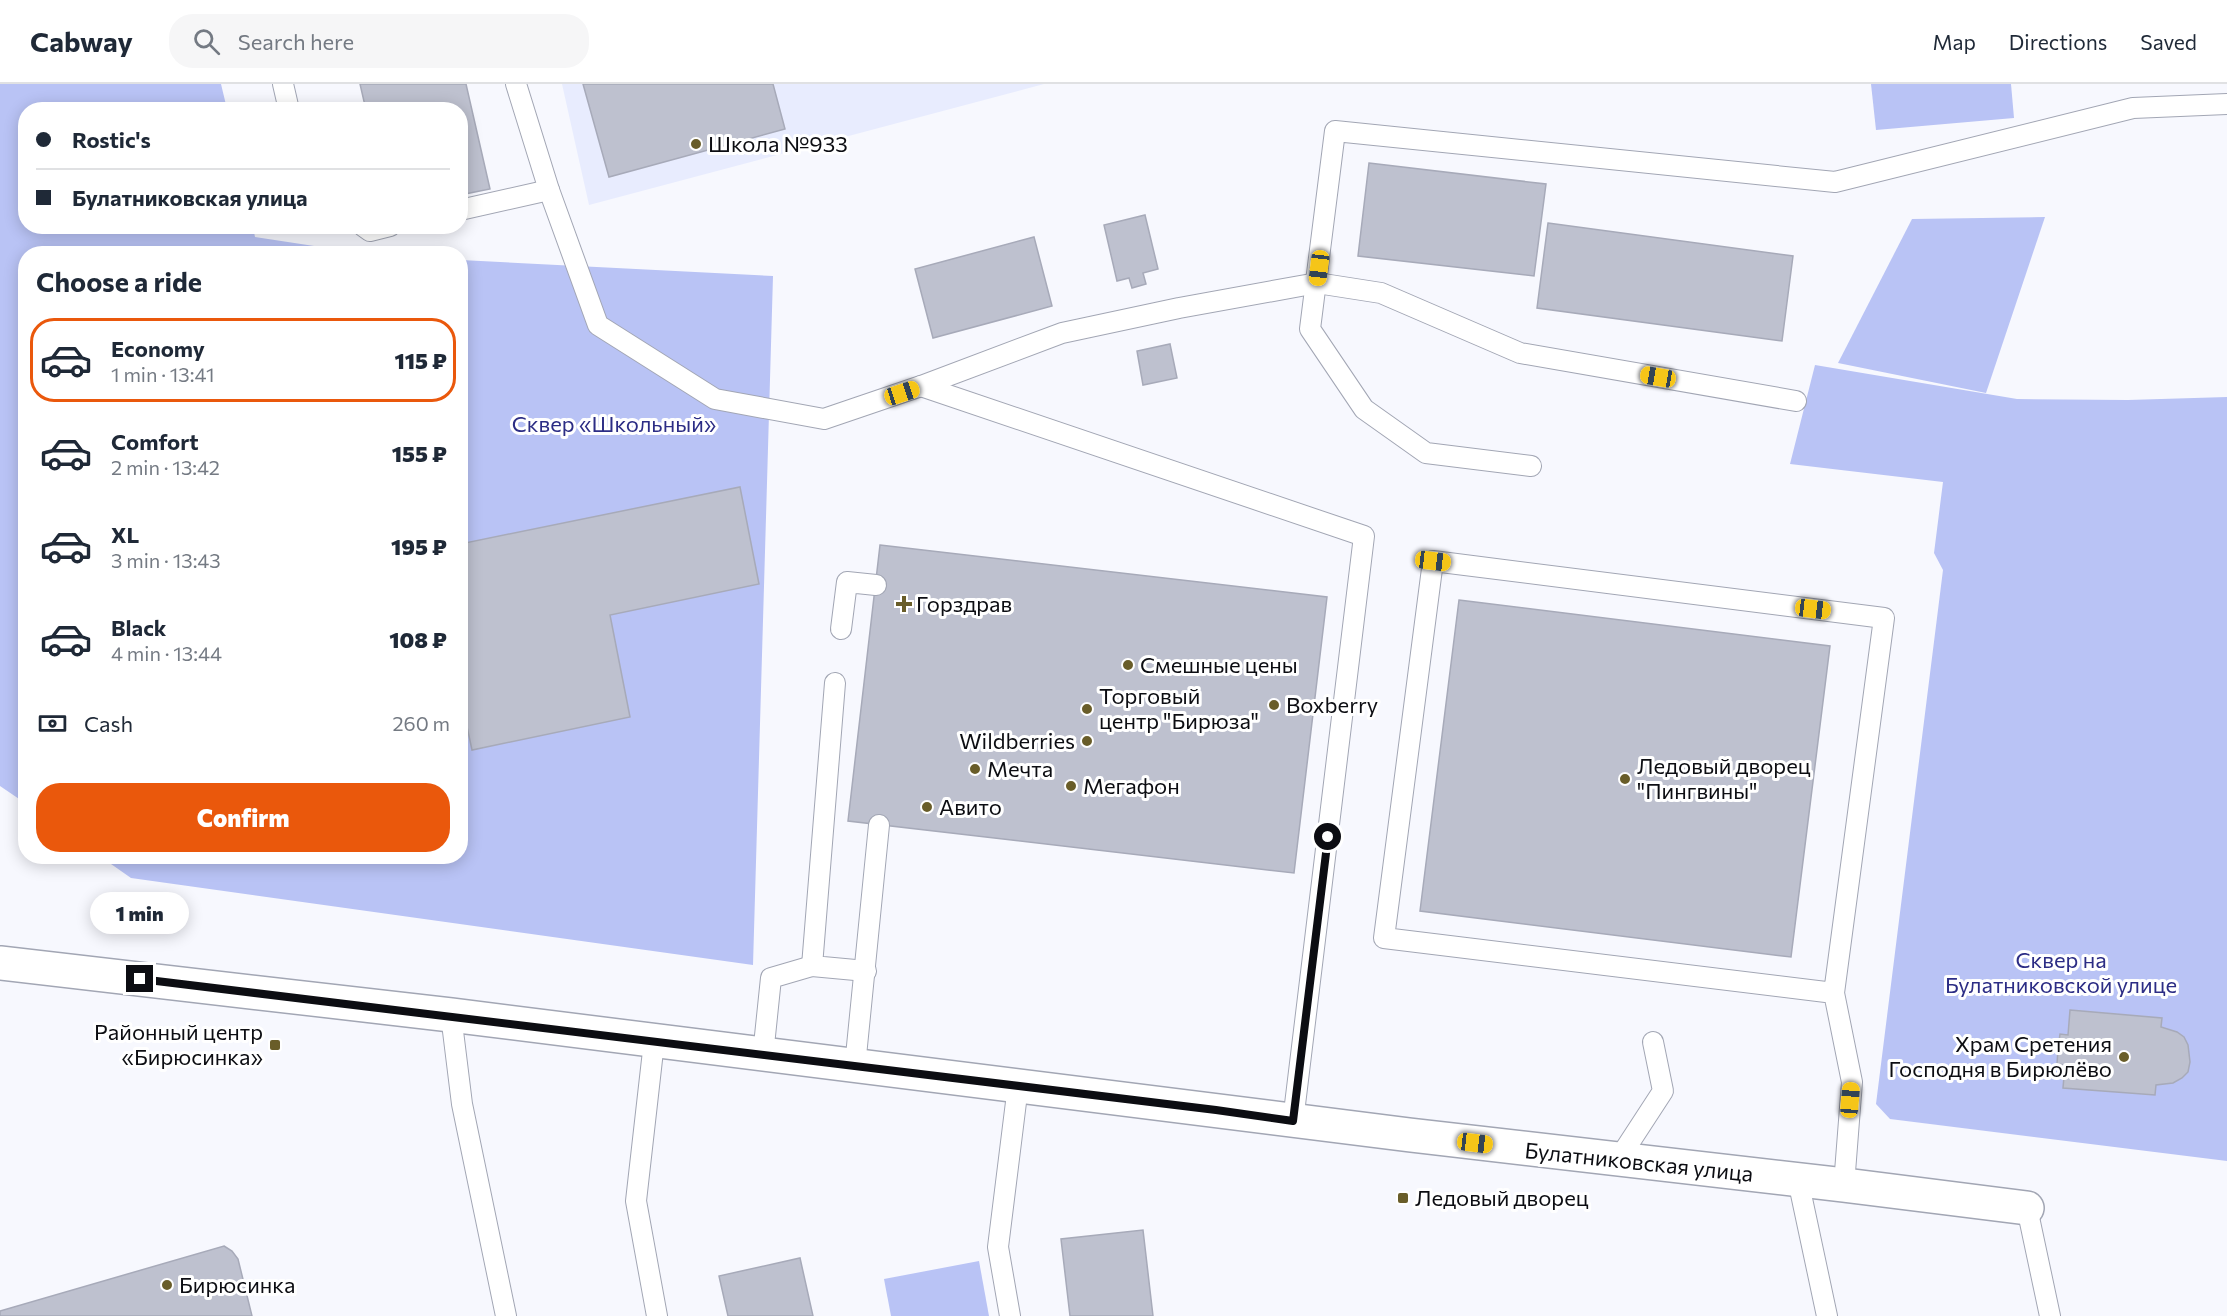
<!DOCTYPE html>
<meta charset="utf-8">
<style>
:root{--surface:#fff;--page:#f6f6f7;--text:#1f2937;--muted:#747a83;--line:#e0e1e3;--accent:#ea580c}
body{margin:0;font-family:Commissioner,sans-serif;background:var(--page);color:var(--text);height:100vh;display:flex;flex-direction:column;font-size:22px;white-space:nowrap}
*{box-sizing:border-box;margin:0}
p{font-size:20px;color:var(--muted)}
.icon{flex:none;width:33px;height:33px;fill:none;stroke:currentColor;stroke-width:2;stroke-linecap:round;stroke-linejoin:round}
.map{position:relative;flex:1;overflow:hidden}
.side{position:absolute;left:18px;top:162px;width:450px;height:618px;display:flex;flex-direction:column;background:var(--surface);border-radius:24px;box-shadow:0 3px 15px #0003}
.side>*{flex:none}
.guide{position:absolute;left:18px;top:18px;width:450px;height:132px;border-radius:24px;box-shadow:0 3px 15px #0003;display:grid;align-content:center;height:132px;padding:0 18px;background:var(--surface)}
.end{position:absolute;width:27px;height:27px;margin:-14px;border:8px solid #0c0d12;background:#fff;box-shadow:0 0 0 3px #fff}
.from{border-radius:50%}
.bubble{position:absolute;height:42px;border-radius:21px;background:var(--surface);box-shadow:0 3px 15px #0003;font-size:20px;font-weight:800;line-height:42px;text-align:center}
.car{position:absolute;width:18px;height:36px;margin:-18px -9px;border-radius:8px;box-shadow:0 0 4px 2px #0007;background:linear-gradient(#f5c518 24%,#345 0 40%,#f5c518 0 76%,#345 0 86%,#f5c518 0)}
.guide b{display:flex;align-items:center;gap:21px;height:57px;font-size:22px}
.guide b+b{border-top:2px solid var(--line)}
.guide i{width:15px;height:15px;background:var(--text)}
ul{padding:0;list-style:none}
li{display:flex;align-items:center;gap:18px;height:84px;margin:0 12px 9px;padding:0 6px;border:3px solid transparent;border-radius:24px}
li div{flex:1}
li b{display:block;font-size:22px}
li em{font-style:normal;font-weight:800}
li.selected{border-color:var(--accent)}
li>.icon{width:54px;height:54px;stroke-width:1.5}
h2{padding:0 18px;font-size:27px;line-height:72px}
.pay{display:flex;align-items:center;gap:15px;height:66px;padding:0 18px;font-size:22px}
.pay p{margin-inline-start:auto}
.button{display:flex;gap:12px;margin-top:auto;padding:12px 18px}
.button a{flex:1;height:69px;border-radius:24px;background:var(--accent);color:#fff;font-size:24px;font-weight:800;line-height:69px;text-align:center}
header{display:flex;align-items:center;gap:36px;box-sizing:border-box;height:84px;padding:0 30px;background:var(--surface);border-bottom:2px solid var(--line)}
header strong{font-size:28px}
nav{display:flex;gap:33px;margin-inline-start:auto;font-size:21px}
.search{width:420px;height:54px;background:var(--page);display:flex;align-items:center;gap:15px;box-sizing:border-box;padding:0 21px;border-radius:24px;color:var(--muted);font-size:22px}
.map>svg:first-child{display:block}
.built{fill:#e8ecfe}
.green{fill:#b9c3f5}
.building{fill:#bec1cf;stroke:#a7aab9;stroke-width:1.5}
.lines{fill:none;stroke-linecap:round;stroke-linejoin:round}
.service-casing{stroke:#a2a6b4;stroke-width:22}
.tertiary-casing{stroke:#a2a6b4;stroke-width:36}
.service{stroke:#fff;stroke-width:20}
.tertiary{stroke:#fff;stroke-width:33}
.route{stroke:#0c0d12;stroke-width:8}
.poi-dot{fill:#695d29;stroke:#fff;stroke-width:2}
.labels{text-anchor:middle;stroke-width:6;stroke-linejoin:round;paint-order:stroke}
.poi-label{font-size:22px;fill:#0c0d12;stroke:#fff;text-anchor:start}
.park-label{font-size:22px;fill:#2c2d85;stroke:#fff}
.street-label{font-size:22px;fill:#0c0d12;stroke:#fff}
</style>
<header>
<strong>Cabway</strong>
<div class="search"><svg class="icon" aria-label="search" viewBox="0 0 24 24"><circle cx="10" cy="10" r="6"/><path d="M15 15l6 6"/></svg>Search here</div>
<nav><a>Map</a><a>Directions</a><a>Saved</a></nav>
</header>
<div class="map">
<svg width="2227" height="1232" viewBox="0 0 2227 1232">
<rect width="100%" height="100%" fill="#f7f8fe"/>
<!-- built -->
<polygon class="built" points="562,0 1044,0 589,121"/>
<!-- green -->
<g class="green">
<polygon points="0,0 221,0 227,25 26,26 26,142 253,143 255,153 360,169 26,170 25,719 0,702"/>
<polygon points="1871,0 2011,0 2014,34 1876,46"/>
<polygon points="2045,133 1986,309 1838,279 1912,135"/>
<polygon points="461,176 773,192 753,881 131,794 101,773 460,772"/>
<polygon points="1815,281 2017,315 2128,316 2227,313 2227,1077 1890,1035 1876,1020 1943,486 1934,469 1943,398 1790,380"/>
<polygon points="979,1177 989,1232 891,1232 884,1195"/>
</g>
<!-- building -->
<g class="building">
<polygon points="360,0 466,0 490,105 460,111 460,26 366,26"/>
<polygon points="583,0 773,0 785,45 609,93"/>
<polygon points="1369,79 1546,100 1534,192 1358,172"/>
<polygon points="1145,131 1158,185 1143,189 1146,200 1132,204 1129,194 1117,197 1104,141"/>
<polygon points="1548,139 1793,172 1782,257 1537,224"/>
<polygon points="1034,153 1052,222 933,254 915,185"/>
<polygon points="1170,260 1177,294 1143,301 1137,267"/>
<polygon points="740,403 759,500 610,531 630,633 472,666 460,610 460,460"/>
<polygon points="880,461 1327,513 1294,789 848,737"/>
<polygon points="1459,516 1830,562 1791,873 1420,827"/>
<polygon points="2070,926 2162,934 2161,943 2177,948 2184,953 2188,961 2190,978 2188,988 2182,994 2173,999 2156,1001 2155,1011 2063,1004 2065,981 2057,980 2058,965 2060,950 2068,951"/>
<polygon points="1143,1146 1153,1232 1070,1232 1061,1155"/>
<polygon points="224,1162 232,1167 238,1175 252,1232 0,1232 0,1227"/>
<polygon points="800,1174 813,1232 728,1232 719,1192"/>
</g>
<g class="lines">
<!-- service casing -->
<g class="service-casing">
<g id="service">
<polyline points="283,0 289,26"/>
<polyline points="516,0 549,106 598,241 715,315 824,335 921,302 1062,249 1179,224 1317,199 1381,209 1520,269 1796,317"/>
<polyline points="460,126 549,106"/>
<polyline points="363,142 370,147 390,142"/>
<polyline points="921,302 1364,452 1293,1037"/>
<polyline points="1531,382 1426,369 1364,325 1310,245 1335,47 1835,98 2133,24 2227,20"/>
<polyline points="841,545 847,498 876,501"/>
<polyline points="835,599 812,882 866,887"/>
<polyline points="1834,909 1384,854 1433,477 1884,534 1834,909 1852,998 1844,1101"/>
<polyline points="451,931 462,1020 506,1232"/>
<polyline points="654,958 636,1117 657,1232"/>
<polyline points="763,971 771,894 812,882"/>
<polyline points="855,982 879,741"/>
<polyline points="1618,1076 1663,1007 1653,958"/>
<polyline points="1798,1096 1827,1232"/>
<polyline points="2027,1124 2050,1232"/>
<polyline points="1010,1232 998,1163 1018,1002"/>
</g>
</g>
<!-- tertiary casing -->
<g class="tertiary-casing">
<polyline id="tertiary" points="0,879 451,931 1410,1051 1844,1101 2027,1124"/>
</g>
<!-- service -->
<use href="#service" class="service"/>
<!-- tertiary -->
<use href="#tertiary" class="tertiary"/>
</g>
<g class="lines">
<!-- route -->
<polyline class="route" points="140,895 1216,1026 1293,1037 1328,753"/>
</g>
<!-- markers -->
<g class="poi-dot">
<circle cx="696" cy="60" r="6"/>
<path d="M901 511h6v6h6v6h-6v6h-6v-6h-6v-6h6z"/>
<circle cx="1128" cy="581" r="6"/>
<circle cx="1274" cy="621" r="6"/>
<circle cx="1087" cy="625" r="6"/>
<circle cx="1087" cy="657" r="6"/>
<circle cx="975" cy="685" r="6"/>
<circle cx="1625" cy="695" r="6"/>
<circle cx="1071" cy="702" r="6"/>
<circle cx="927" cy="723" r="6"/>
<rect x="269" y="955" width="12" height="12" rx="3"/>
<circle cx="2124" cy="973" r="6"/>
<rect x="1397" y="1108" width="12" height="12" rx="3"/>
<circle cx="167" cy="1201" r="6"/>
</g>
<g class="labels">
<!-- poi labels -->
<g class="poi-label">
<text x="708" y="68">Школа №933</text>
<text x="916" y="528">Горздрав</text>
<text x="1140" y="589">Смешные цены</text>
<text x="1099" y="620">Торговый<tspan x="1099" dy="25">центр "Бирюза"</tspan></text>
<text x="1286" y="629">Boxberry</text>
<text x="1075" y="665" text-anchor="end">Wildberries</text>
<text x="1637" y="690">Ледовый дворец<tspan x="1637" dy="25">"Пингвины"</tspan></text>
<text x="987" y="693">Мечта</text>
<text x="1083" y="710">Мегафон</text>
<text x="939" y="731">Авито</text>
<text x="263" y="956" text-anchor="end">Районный центр<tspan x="263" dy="25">«Бирюсинка»</tspan></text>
<text x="2112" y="968" text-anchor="end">Храм Сретения<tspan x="2112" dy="25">Господня в Бирюлёво</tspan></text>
<text x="1415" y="1122">Ледовый дворец</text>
<text x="179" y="1209">Бирюсинка</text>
</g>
<!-- park labels -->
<g class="park-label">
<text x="614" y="348">Сквер «Школьный»</text>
<text x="2061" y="884">Сквер на<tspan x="2061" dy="25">Булатниковской улице</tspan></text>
</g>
<!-- street labels -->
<g class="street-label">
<text transform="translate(1639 1078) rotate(6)" y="8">Булатниковская улица</text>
</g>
</g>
</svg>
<i class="end from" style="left:1328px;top:753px"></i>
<i class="end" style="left:140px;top:895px"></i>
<div class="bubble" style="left:90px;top:808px;width:99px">1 min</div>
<i class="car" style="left:1319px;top:184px;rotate:187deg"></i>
<i class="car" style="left:1658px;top:293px;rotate:280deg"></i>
<i class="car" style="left:902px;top:309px;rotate:72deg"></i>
<i class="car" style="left:1433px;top:477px;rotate:97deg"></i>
<i class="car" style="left:1813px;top:525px;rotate:97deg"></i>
<i class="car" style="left:1850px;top:1016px;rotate:5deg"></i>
<i class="car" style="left:1475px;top:1059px;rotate:97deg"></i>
<div class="guide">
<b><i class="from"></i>Rostic's</b>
<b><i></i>Булатниковская улица</b>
</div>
<section class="side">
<h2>Choose a ride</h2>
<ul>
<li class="selected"><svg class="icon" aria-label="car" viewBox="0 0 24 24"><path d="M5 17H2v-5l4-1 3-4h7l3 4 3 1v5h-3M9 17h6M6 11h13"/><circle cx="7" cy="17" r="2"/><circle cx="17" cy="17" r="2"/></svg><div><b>Economy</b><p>1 min · 13:41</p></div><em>115 ₽</em></li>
<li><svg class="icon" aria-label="car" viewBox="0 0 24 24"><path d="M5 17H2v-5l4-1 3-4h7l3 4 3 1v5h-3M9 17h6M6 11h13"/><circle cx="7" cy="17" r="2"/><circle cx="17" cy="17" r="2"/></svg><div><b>Comfort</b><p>2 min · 13:42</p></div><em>155 ₽</em></li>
<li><svg class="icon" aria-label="car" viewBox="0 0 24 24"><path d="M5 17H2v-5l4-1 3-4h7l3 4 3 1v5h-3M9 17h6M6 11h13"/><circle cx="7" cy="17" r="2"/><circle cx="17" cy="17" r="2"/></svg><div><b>XL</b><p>3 min · 13:43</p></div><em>195 ₽</em></li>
<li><svg class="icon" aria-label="car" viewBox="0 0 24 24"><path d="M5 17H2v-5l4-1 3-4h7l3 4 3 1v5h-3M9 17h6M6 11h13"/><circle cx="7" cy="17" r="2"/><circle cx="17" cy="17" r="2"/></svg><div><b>Black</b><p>4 min · 13:44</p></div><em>108 ₽</em></li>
</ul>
<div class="pay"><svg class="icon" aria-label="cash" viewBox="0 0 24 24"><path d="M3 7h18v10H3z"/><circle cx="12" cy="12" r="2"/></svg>Cash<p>260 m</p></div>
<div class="button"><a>Confirm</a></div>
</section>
</div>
